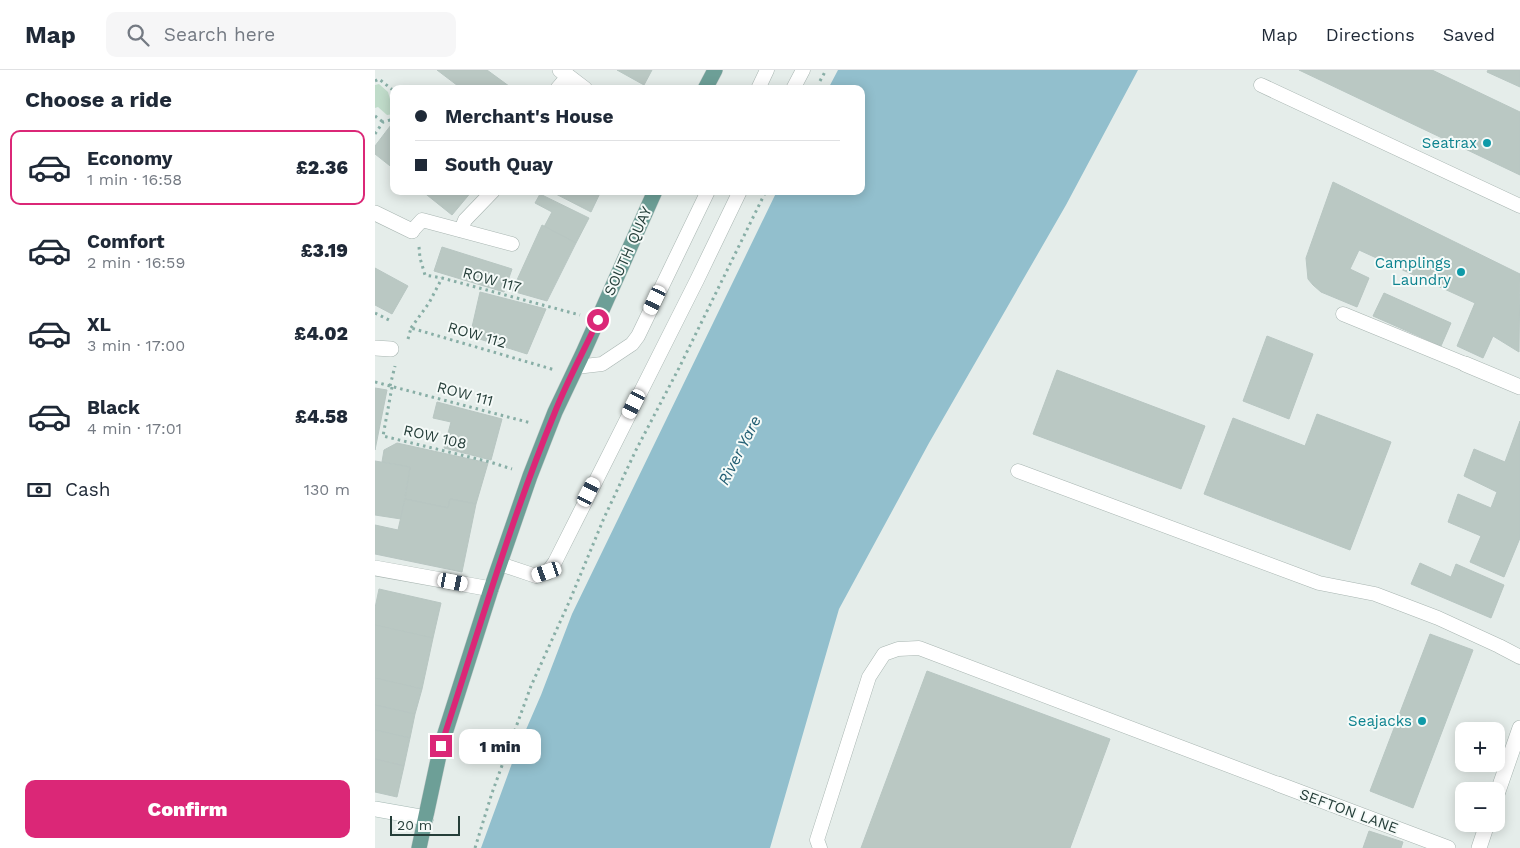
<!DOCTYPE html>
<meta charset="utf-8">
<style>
:root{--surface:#fff;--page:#f6f6f7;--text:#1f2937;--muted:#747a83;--line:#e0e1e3;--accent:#db2777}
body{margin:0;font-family:"Work Sans",sans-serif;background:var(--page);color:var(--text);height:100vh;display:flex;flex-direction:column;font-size:19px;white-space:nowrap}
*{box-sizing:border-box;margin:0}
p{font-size:16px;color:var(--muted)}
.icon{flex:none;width:28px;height:28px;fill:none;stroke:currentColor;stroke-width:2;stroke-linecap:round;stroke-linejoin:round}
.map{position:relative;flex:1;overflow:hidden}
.side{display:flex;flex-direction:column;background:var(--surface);width:375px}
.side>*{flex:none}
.banner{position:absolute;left:15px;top:15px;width:475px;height:110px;border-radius:10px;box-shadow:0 2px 12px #0003;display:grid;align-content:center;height:110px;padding:0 25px;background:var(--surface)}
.tools{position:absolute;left:1080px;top:652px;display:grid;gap:10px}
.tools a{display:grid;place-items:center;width:50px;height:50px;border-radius:10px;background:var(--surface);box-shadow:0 2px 12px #0003;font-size:25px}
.scale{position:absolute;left:15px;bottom:12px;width:70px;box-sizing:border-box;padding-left:5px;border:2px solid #253e39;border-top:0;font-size:14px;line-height:18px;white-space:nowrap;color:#253e39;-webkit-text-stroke:4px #f5faf8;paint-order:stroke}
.end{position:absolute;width:22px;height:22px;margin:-11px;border:6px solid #db2777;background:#fff;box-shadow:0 0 0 2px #fff}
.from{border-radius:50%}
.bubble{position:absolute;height:35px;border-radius:10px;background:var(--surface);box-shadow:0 2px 12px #0003;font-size:16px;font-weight:800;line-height:35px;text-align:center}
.car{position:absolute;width:15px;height:30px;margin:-15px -8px;border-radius:6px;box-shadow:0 0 4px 1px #0007;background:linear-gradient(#fff 24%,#345 0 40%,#fff 0 76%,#345 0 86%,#fff 0)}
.banner b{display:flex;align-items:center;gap:18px;height:48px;font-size:19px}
.banner b+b{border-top:1px solid var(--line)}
.banner i{width:12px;height:12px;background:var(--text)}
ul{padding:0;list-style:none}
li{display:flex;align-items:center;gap:15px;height:75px;margin:0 10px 8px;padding:0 15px;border:2px solid transparent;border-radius:10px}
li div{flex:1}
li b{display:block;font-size:19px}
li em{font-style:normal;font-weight:800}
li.current{border-color:var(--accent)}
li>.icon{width:45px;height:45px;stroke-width:1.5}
h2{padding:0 25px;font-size:22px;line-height:60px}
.pay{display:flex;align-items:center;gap:12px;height:55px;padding:0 25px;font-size:19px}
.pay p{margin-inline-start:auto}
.button{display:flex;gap:10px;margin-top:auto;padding:10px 25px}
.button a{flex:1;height:58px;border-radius:10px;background:var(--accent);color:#fff;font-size:20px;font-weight:800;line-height:58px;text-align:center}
header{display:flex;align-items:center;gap:30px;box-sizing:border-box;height:70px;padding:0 25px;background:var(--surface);border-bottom:1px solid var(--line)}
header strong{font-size:24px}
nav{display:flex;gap:28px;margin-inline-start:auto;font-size:18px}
.search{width:350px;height:45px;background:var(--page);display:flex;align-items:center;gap:12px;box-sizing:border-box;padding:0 18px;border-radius:10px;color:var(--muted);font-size:19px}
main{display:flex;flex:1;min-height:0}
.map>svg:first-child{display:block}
.green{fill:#c0dcca}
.water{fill:#92bfcd}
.building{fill:#bac8c3;stroke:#b8c6c2}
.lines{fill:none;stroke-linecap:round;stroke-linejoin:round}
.service-casing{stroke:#a8b5b1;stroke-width:15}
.minor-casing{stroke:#a8b5b1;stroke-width:16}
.tertiary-casing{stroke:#a8b5b1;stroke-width:16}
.secondary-casing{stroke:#a4b8b3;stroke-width:16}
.primary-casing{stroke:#c2c9c8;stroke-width:16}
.path{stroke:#88aea6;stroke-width:3;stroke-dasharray:2.5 4;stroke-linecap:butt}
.service{stroke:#fff;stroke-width:14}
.minor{stroke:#fff;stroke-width:15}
.tertiary{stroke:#fff;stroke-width:15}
.secondary{stroke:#fff;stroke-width:15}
.primary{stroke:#6d9f97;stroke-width:15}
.route{stroke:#db2777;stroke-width:6}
.culture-dot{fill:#0f9aa8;stroke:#f5faf8;stroke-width:2}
.labels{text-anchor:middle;stroke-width:4;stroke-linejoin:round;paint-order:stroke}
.culture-label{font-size:15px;fill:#0d838f;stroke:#f5faf8;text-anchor:end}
.street-label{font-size:15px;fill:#253e39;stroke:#f5faf8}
.water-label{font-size:16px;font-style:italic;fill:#246075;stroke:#f5faf8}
</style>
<header>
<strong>Map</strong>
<div class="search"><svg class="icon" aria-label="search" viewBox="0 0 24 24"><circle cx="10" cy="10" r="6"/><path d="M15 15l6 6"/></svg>Search here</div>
<nav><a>Map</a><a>Directions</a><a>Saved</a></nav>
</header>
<main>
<section class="side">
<h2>Choose a ride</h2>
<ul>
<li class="current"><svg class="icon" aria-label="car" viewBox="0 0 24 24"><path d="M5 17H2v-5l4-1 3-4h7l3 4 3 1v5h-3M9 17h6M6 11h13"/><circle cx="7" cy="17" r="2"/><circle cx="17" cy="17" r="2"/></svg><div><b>Economy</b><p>1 min · 16:58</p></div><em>£2.36</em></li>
<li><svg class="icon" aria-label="car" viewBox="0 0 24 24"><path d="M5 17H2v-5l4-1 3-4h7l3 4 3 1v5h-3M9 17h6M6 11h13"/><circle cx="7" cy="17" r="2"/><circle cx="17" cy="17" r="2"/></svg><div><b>Comfort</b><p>2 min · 16:59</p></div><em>£3.19</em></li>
<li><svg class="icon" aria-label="car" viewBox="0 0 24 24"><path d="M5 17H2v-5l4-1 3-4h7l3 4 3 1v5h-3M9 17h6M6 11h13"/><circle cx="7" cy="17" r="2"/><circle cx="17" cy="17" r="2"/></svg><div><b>XL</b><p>3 min · 17:00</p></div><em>£4.02</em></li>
<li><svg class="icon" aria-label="car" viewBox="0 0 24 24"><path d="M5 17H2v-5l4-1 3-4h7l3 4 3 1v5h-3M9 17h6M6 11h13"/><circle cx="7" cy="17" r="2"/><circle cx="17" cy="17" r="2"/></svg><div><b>Black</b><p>4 min · 17:01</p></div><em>£4.58</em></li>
</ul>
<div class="pay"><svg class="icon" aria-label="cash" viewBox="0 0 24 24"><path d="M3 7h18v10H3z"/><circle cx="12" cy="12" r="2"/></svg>Cash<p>130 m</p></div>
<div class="button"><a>Confirm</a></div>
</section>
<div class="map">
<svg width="1145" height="778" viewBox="0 0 1145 778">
<rect width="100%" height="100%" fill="#e5edea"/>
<!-- green -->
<polygon class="green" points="4,14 13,22 15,29 19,32 19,44 12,45 3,37 0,38 0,15"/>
<!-- water -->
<polygon class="water" points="463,0 763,0 691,135 554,373 464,539 395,778 106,778 140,685 166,625 197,544 402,121 486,121 486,19 453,19"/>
<!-- building -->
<g class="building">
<polygon points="62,0 112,0 138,19 87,19"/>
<polygon points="242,0 277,0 269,15"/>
<polygon points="924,0 1057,0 1145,42 1145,105"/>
<polygon points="1113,0 1145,0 1145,17 1112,2"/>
<polygon points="16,55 19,57 19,99 0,84 0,76"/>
<polygon points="958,112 1145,204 1144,282 1118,266 1108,288 1082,276 1100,233 984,180 975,199 994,208 982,237 946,222 938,215 933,209 931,188"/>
<polygon points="47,121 97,121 77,145"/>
<polygon points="175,121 226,121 216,142"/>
<polygon points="165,124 214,148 201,173 169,157 177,142 160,133"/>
<polygon points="167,155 201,173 172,231 137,221"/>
<polygon points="67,177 137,199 129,222 59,201"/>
<polygon points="0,198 33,216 17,244 0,235"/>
<polygon points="105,222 171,239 152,284 95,266"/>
<polygon points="1009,223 1076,253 1066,276 998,246"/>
<polygon points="892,266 938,284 914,349 868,331"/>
<polygon points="682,300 830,356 806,419 658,364"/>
<polygon points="0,318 12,320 0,380"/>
<polygon points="62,332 127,349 116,390 69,378 76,352 58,348"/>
<polygon points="942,344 1016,372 975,480 829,424 858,348 930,376"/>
<polygon points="1145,351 1145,468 1129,507 1095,492 1106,466 1073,452 1083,424 1116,438 1122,422 1089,406 1099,379 1130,392"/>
<polygon points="22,373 113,393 101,434 75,429 73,438 30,429 35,397 7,392 9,380"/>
<polygon points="0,391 35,397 26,449 0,445"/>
<polygon points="30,429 73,438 75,429 101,434 87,502 0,484 0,455 23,460"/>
<polygon points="1045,493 1076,507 1081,494 1129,515 1116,548 1036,514"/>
<polygon points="4,519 66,533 58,568 0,555 0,538"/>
<polygon points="0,555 58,568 47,619 0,608"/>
<polygon points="1055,564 1098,580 1038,738 995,721"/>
<polygon points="552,601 735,669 695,778 486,778"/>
<polygon points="0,608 47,619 40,644 0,635"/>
<polygon points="0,635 40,644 35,668 0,660"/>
<polygon points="0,660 35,668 29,696 0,689"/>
<polygon points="0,689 29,696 22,727 0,722"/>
<polygon points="994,761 1028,772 1026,778 988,778"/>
</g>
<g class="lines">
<!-- service casing -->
<g class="service-casing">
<g id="service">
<polyline points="886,15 1145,136"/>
<polyline points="182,19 193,6"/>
<polyline points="383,19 392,0"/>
<polyline points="418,19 428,0"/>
<polyline points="86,160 90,150 118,121"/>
<polyline points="37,161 47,150 137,174"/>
<polyline points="968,244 1090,294"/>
<polyline points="201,297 227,294 257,274 263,266 333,121"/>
<polyline points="643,401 944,513 1000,524 1063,548 1124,576 1145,587"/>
<polyline points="125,494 161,506 172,503 180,492 322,210 365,121"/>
<polyline points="445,778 442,770 494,607 509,584 523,579 544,578 903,714"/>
</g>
</g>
<!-- minor casing -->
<g class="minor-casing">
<g id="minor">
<polyline points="185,0 210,19"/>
<polyline points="0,143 37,161"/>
<polyline points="0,278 16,279"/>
<polyline points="1090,294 1145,317"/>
<polyline points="0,498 116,519"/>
<polyline points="903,714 1073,778"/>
</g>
</g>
<!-- tertiary casing -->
<g class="tertiary-casing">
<g id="tertiary">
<polyline points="1121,727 1145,658"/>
<polyline points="1104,778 1112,754"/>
</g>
</g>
<!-- secondary casing -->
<g class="secondary-casing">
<polyline id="secondary" points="0,739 51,748"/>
</g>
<!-- primary casing -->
<g class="primary-casing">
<g id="primary">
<polyline points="330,19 340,0"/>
<polyline points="44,778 66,676 116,519 155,406 180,342 208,283 280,121"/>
</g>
</g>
<!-- path -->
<g class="path">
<polyline points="0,11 4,9 19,21"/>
<polyline points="445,11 451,0"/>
<polyline points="0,46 8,52"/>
<polyline points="0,64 8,52 19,49"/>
<polyline points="44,177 45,188 50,205 67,208 205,245"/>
<polyline points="0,243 16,251"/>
<polyline points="36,258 54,233 67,208"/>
<polyline points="33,269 36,258 180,300"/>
<polyline points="0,312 156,353"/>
<polyline points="15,316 20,296"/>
<polyline points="17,317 8,366 115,392 137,399"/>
<polyline points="100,778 117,723 156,616 195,530 229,448 261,380 304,298 391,121"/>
</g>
<!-- service -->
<use href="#service" class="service"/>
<!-- minor -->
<use href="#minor" class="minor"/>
<!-- tertiary -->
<use href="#tertiary" class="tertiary"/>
<!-- secondary -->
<use href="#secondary" class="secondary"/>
<!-- primary -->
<use href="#primary" class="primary"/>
</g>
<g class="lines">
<!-- route -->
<path class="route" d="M66,676C103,564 135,451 180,342C192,311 209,281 223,250"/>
</g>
<!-- markers -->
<g class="culture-dot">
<circle cx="1112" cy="73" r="5"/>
<circle cx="1086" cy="202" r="5"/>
<circle cx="1047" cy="651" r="5"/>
</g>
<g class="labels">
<!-- culture labels -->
<g class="culture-label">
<text x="1102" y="78">Seatrax</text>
<text x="1076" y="198">Camplings<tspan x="1076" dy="17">Laundry</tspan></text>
<text x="1037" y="656">Seajacks</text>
</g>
<!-- street labels -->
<g class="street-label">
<text transform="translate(253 181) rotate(-66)" y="5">SOUTH QUAY</text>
<text transform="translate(117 210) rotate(15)" y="5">ROW 117</text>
<text transform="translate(102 265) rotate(16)" y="5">ROW 112</text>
<text transform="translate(90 324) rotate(15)" y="5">ROW 111</text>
<text transform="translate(60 367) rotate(13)" y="5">ROW 108</text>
<text transform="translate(974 741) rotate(20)" y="5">SEFTON LANE</text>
</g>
<!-- water labels -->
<g class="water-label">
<text transform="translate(364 380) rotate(-63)" y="6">River Yare</text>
</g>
</g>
</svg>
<div class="tools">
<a>+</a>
<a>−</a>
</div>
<div class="scale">20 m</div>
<i class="end from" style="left:223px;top:250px"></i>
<i class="end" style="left:66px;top:676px"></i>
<div class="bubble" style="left:84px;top:659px;width:82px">1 min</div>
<i class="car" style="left:280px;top:230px;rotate:205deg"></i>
<i class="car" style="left:259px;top:334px;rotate:207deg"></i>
<i class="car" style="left:214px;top:422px;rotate:27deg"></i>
<i class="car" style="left:172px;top:502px;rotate:251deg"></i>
<i class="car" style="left:78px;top:512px;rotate:101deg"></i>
<div class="banner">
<b><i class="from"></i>Merchant's House</b>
<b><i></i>South Quay</b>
</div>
</div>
</main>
